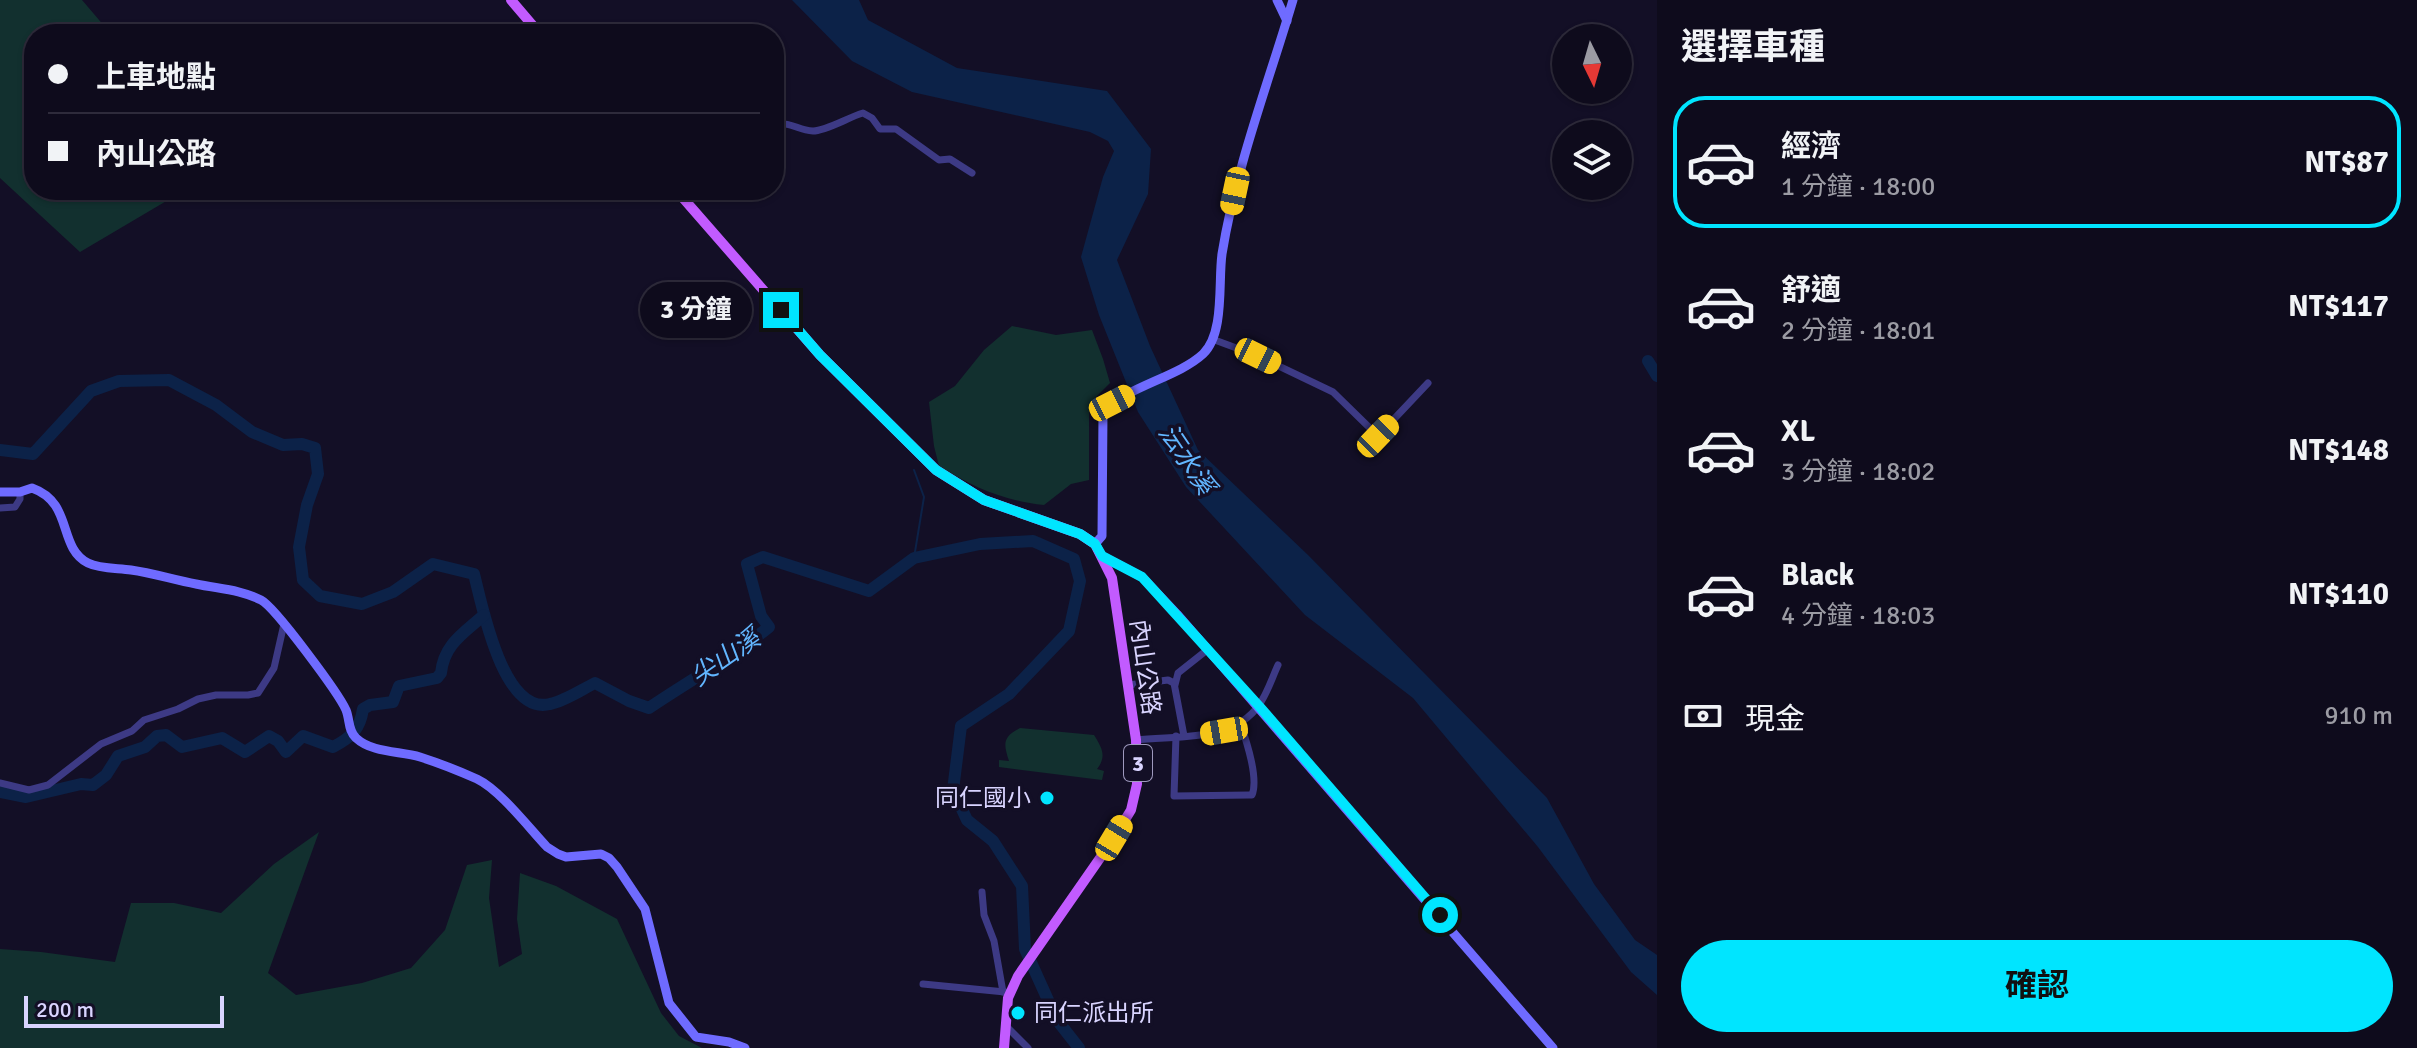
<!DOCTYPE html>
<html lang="zh-TW">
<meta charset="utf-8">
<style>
:root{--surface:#0e0b1c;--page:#1c1929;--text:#f1f3f6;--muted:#9b9ba3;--line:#2e2b3b;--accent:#00e5ff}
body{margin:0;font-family:Signika,"Noto Sans TC",sans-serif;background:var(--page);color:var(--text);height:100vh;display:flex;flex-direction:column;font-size:30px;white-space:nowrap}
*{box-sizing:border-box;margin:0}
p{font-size:26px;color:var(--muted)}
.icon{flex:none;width:44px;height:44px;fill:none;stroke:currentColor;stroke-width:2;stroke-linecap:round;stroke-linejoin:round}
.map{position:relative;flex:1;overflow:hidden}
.drawer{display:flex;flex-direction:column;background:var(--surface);width:760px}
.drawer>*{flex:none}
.guide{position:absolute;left:24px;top:24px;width:760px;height:176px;border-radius:32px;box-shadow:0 2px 6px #0004,0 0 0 2px var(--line);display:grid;align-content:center;height:176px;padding:0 24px;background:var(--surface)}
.needle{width:52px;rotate:175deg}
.buttons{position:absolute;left:1552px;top:24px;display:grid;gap:16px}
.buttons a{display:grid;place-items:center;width:80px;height:80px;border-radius:50%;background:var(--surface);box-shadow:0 2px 6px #0004,0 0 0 2px var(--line);font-size:40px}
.scale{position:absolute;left:24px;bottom:20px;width:200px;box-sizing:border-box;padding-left:8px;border:4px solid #d9d4ff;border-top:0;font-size:22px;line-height:28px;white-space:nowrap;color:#d9d4ff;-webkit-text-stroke:6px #130f26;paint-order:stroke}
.end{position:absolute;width:36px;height:36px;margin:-18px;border:10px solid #00e5ff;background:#111;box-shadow:0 0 0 4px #111}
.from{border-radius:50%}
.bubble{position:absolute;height:56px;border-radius:28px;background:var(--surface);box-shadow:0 2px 6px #0004,0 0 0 2px var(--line);font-size:26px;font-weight:700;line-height:56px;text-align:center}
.car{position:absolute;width:24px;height:48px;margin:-24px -12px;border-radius:10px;box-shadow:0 0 6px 2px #0007;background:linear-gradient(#f5c518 24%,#345 0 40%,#f5c518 0 76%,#345 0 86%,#f5c518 0)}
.guide b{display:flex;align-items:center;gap:28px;height:76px;font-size:30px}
.guide b+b{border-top:2px solid var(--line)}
.guide i{width:20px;height:20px;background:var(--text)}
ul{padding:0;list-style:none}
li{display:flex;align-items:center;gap:24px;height:132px;margin:0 16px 12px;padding:0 8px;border:4px solid transparent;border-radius:32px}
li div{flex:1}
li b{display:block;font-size:30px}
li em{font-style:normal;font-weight:700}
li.current{border-color:var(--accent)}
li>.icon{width:72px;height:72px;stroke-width:1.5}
h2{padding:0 24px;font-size:36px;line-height:96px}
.pay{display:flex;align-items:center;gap:20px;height:88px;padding:0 24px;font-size:30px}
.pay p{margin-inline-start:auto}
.cta{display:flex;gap:16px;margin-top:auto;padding:16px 24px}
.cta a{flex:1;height:92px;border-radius:48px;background:var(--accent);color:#111;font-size:32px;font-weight:700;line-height:92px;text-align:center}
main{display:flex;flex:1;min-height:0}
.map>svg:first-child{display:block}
.green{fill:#12302f}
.water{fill:#0c2248}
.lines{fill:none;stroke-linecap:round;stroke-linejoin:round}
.stream{stroke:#0c2248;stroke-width:2}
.river{stroke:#0c2248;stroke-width:12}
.street{stroke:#3d3a85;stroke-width:7}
.secondary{stroke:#6f6bff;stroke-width:9}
.primary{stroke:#c25bff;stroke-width:10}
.route{stroke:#00e5ff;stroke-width:10}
.poi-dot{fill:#00e5ff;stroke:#130f26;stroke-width:3}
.labels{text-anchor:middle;stroke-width:7;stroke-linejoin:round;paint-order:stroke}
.shield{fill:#130f26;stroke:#9e99be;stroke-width:2}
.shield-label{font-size:22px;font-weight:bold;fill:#d9d4ff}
.street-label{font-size:24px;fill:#d9d4ff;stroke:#130f26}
.poi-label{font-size:24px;fill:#d9d4ff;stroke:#130f26;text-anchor:end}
.water-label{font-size:26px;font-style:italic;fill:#62b6ff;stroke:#130f26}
</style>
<main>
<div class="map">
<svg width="1657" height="1048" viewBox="0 0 1657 1048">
<rect width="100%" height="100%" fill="#130f26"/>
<!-- green -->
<g class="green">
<polygon points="0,0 82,0 111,34 34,34 34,190 185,190 80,252 0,178"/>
<path d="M1012,326L1056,335L1092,330L1103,359L1110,383L1089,404V480L1071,484L1044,505C1005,501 972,487 939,466L934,446L929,402L955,386L984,350Z"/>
<path d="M1020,728L1094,735C1102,748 1107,756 1097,769L1104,771L1102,780L999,767V760L1009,761C1003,743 1003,737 1020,728Z"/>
<polygon points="319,832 268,973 296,995 362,983 411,968 445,930 467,865 492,860 489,898 499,967 522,954 517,919 520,873 556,886 617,919 661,1013 679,1036 702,1048 0,1048 0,949 41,952 115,962 131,903 174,903 221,913 274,864"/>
</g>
<!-- water -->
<polygon class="water" points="792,0 859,0 868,20 957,68 1107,91 1151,149 1148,194 1117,260 1150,346 1198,450 1308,555 1547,798 1594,884 1635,940 1657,955 1657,995 1631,972 1538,847 1413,698 1305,615 1186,487 1138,412 1099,315 1081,257 1103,177 1114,151 1108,141 1090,132 912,92 852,61"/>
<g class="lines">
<!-- stream -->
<polyline class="stream" points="914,558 924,497 914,470"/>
<!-- river -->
<g class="river">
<polyline points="1648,361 1657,376"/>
<path d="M0,450L33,454L91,391L119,381L169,380L216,405L252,432L283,445L302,444L315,448L318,474L307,505L299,547L303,580L320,596L362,604L393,592L433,564L474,574C482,605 503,716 550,704C565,701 581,690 595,683L629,701L649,708C689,681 732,657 769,627L761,616L747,564L763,557L869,591L914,558L980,544L1033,541L1074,559L1080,581L1069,631L1009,694L961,726L953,790L967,820L993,841L1022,886L1025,949L1057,1020L1079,1048"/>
<path d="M0,792L26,797L81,784L93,785L106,775L118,756L145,747L157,736L166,735L182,747L222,738L245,752L269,736L278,741L286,752L303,736L333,747C352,737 360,729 363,709L370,705L393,702L399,686L437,678L441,673C444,644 464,633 484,615"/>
</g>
<!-- street -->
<g class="street">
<path d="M774,124C793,122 797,130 813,131C826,131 849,117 863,113L872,118L880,129H896L939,160L950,159L972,173"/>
<polyline points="1212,339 1258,356 1333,392 1378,436 1428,383"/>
<polyline points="0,508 15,507 20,499 20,492"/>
<polyline points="1128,685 1168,680 1174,683 1184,736"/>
<polyline points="1175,685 1178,673 1207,650"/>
<path d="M1176,736L1174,796L1249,795H1252C1259,778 1246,740 1240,722"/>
<path d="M1136,740C1175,735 1233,743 1259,705C1267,694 1272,678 1278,665"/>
<polyline points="0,783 29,790 48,785 101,744 132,731 144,720 178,709 198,699 216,695 248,695 258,693 274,668 284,624"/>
<polyline points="982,892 984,915 994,941 1003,992"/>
<polyline points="923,984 1005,992"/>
<polyline points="1006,1026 1028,1048"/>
</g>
<!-- secondary -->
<g class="secondary">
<polyline points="1277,0 1287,21"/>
<path d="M0,492H20L32,488C74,503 57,547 88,563C100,569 118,568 131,570C153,573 174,580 196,584C219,589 239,589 261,600C275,607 339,694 346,710C350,720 348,731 356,738C372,753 400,751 420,757C439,763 459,771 477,779C500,790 529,828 547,847L558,854L566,857L601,854L609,858L617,867L645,909L669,1003L696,1037L729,1042L745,1048"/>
<path d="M1095,544L1102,536L1103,413C1124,387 1177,378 1203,354C1225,333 1218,282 1222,254C1236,167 1268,84 1293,0"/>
<polyline points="1102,556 1142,577 1177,614 1553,1048"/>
</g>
<!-- primary -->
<g class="primary">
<polyline points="511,0 540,34"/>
<polyline points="676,190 820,355 936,470 984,500 1080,534 1095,544 1112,578 1136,740 1137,784 1131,810 1114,838 1018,976 1008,998 1004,1048"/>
</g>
</g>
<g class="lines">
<!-- route -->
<polyline class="route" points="781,310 820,355 936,470 984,500 1080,534 1095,544 1102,556 1142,577 1259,706 1440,915"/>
</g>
<!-- markers -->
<g class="poi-dot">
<circle cx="1047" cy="798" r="8"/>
<circle cx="1018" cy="1013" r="8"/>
</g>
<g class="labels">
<!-- shield labels -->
<rect class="shield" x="1124" y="745" width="28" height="36" rx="6"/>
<g class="shield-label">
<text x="1138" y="771">3</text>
</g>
<!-- street labels -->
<g class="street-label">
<text transform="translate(1145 667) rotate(82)" y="8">內山公路</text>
</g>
<!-- poi labels -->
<g class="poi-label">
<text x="1031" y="806">同仁國小</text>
<text x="1034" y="1021" text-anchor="start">同仁派出所</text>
</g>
<!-- water labels -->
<g class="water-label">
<text transform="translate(1187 459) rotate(56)" y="9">沄水溪</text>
<text transform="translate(725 657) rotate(-35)" y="9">尖山溪</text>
</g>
</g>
</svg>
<div class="buttons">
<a><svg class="needle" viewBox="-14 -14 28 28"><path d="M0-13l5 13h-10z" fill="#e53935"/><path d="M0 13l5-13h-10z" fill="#9b9ba3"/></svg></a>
<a><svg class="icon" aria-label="layers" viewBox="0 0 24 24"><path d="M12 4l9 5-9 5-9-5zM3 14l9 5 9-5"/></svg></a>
</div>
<div class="scale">200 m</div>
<i class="end from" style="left:1440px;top:915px"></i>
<i class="end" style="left:781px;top:310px"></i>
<div class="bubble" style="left:640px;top:282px;width:112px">3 分鐘</div>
<i class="car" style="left:1235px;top:191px;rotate:192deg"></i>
<i class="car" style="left:1258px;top:356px;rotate:116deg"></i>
<i class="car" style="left:1112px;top:403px;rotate:63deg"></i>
<i class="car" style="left:1378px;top:436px;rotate:44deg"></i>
<i class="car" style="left:1224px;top:731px;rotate:260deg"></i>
<i class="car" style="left:1114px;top:838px;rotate:31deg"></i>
<div class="guide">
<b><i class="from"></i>上車地點</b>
<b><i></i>內山公路</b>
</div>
</div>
<section class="drawer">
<h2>選擇車種</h2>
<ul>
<li class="current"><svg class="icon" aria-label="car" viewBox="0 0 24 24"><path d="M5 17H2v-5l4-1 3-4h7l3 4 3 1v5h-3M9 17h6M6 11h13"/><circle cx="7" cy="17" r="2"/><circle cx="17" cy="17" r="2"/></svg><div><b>經濟</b><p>1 分鐘 · 18:00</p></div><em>NT$87</em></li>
<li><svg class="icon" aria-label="car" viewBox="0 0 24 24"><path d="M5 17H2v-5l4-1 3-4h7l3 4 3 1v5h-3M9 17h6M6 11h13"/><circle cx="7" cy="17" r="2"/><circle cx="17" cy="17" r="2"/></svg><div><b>舒適</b><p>2 分鐘 · 18:01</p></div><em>NT$117</em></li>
<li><svg class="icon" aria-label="car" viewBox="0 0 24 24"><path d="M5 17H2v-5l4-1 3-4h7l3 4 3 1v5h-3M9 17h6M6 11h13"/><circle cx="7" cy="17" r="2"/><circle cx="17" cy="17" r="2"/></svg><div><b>XL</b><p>3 分鐘 · 18:02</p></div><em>NT$148</em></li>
<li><svg class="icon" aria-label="car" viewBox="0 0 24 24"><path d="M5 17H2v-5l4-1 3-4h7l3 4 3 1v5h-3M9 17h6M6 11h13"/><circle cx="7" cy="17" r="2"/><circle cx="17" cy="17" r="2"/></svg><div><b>Black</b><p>4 分鐘 · 18:03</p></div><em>NT$110</em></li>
</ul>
<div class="pay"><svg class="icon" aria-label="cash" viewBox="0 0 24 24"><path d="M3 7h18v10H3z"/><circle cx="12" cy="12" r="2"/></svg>現金<p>910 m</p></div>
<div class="cta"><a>確認</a></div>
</section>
</main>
